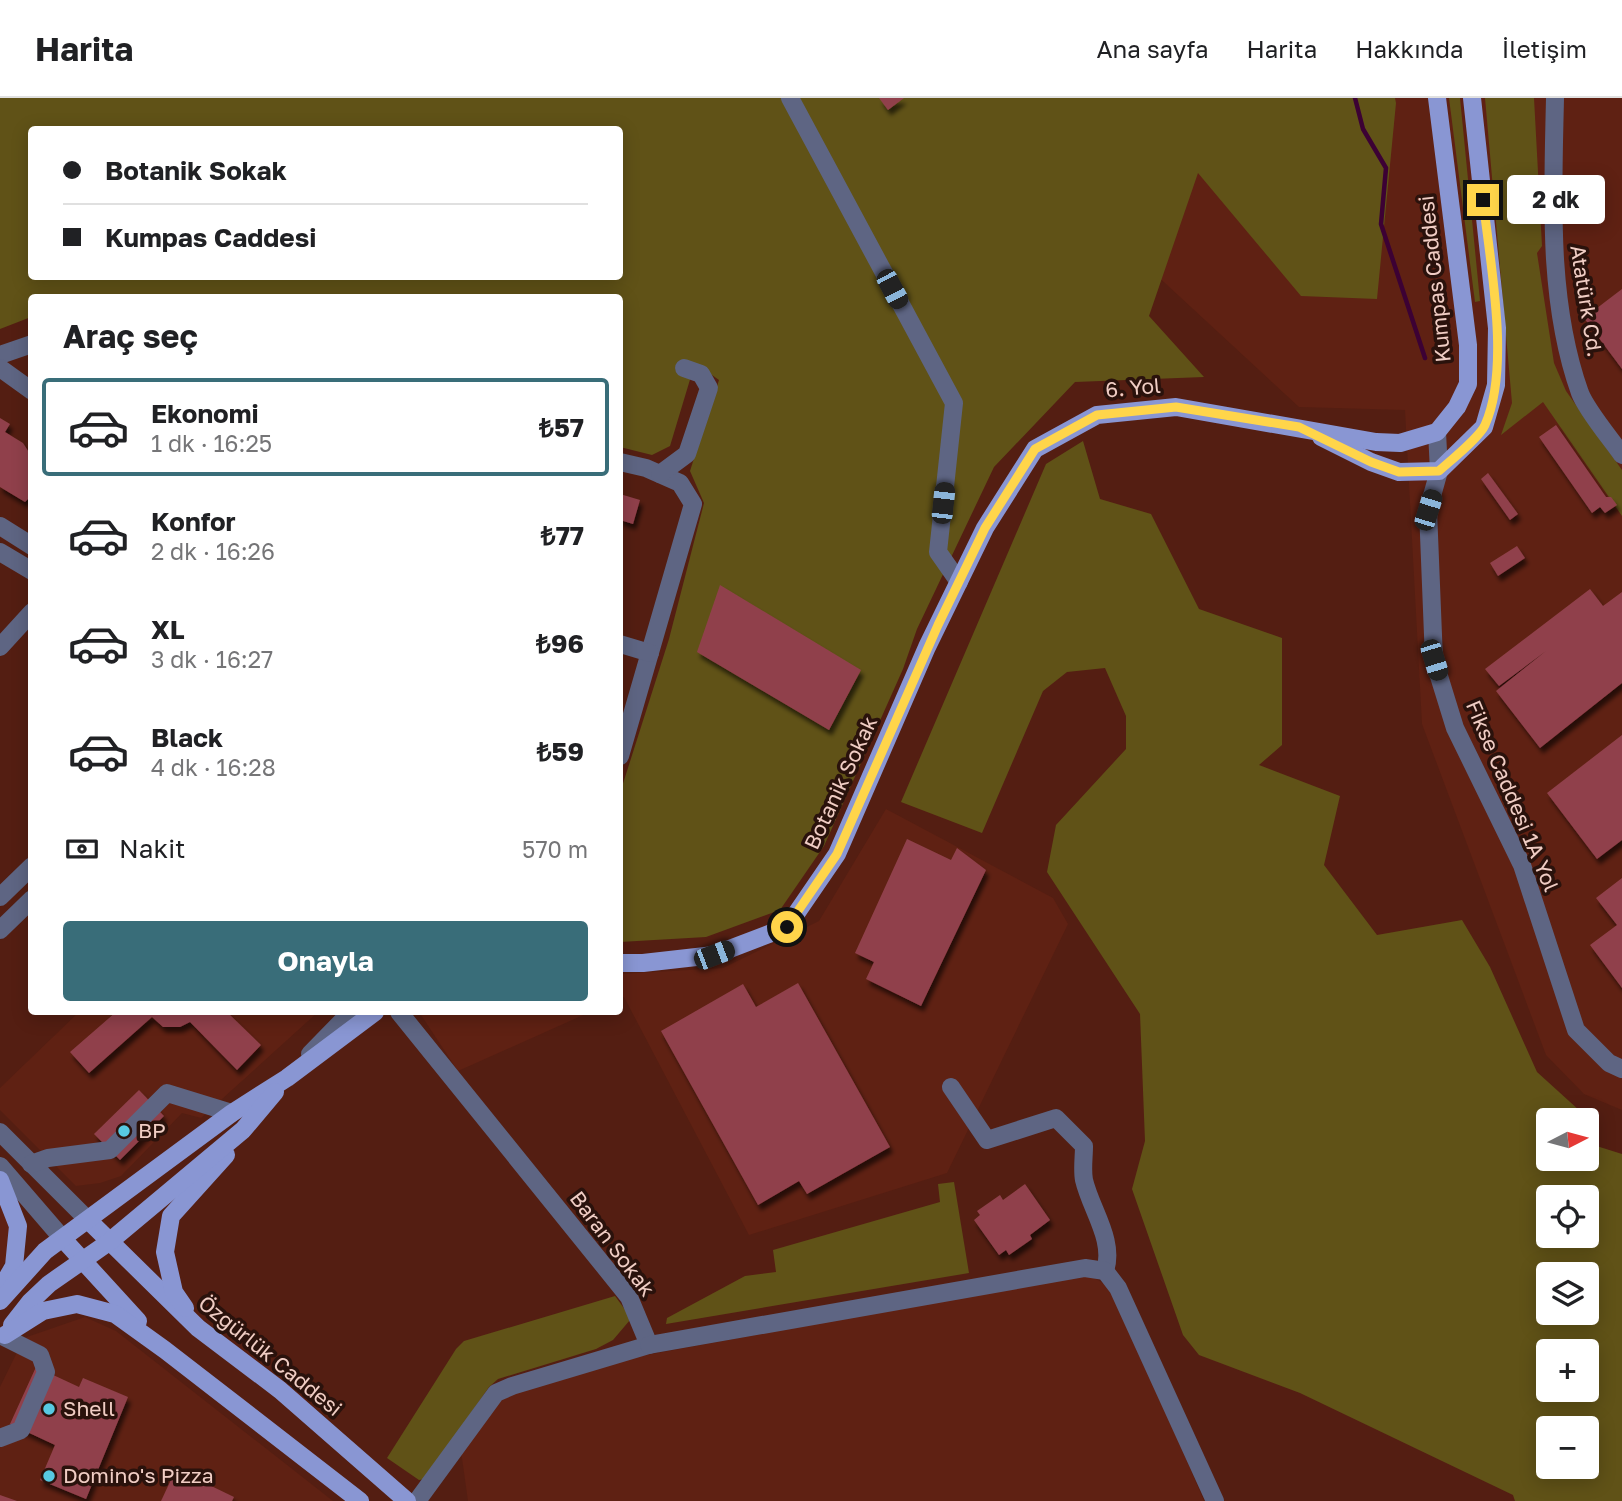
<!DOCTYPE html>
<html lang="tr">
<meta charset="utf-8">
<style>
:root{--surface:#fff;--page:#f6f6f6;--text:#202124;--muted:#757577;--line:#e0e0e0;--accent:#396d79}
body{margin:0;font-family:"Golos Text",sans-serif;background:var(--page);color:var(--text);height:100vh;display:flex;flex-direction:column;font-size:26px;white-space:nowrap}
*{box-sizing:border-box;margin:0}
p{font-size:23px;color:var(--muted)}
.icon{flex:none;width:38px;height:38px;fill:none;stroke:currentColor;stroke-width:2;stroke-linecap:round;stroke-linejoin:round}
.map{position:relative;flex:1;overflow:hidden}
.drawer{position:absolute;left:28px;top:196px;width:595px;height:721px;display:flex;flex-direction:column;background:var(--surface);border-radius:7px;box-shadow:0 4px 18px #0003}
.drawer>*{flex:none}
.top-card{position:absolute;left:28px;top:28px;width:595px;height:154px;border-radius:7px;box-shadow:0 4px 18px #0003;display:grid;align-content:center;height:154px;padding:0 35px;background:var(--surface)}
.needle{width:46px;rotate:84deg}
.fabs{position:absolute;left:1536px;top:1010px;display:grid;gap:14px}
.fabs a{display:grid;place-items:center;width:63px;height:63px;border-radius:7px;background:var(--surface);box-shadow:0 4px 18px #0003;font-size:35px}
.end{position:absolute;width:32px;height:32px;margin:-16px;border:9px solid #ffd54a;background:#111;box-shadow:0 0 0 4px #111}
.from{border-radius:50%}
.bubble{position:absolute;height:49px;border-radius:7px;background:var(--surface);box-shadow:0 4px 18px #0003;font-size:23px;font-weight:700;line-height:49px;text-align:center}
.car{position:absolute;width:21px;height:42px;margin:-21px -10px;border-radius:9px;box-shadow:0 0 5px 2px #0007;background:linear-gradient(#222 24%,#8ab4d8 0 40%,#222 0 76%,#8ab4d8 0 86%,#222 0)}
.top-card b{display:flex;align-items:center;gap:24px;height:66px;font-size:26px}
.top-card b+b{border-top:2px solid var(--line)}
.top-card i{width:18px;height:18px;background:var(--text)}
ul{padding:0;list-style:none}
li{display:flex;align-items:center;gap:21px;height:98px;margin:0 14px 10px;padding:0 21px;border:4px solid transparent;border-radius:7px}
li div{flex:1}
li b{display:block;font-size:26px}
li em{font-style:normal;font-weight:700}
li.on{border-color:var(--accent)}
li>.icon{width:63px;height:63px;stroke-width:1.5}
h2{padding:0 35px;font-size:32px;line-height:84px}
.pay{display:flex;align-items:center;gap:18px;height:77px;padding:0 35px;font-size:26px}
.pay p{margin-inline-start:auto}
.primary-button{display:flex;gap:14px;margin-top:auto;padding:14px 35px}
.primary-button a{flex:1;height:80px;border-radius:7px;background:var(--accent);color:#fff;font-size:28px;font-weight:700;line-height:80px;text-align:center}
header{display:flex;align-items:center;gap:42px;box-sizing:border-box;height:98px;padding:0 35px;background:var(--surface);border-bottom:2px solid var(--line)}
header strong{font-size:33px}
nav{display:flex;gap:38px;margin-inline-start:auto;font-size:24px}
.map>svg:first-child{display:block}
.built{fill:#5f2113}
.green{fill:#605217;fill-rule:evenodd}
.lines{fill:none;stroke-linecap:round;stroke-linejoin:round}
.stream{stroke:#3c0134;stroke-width:4.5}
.building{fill:#90414b;filter:url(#shadow)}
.minor{stroke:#5e6583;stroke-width:18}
.major{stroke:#8996d3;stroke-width:18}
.route{stroke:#ffd54a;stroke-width:9}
.poi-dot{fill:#57c9e2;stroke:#2a120c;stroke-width:2.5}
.labels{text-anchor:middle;stroke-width:7;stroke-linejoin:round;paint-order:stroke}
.street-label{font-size:21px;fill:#f0cdc4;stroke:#2a120c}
.poi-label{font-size:21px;fill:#f0cdc4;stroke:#2a120c;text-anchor:start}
</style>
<header>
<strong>Harita</strong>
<nav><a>Ana sayfa</a><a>Harita</a><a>Hakkında</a><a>İletişim</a></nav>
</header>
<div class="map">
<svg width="1622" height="1403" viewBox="0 0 1622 1403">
<defs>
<filter id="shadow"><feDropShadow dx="3" dy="5.5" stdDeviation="2" flood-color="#0009"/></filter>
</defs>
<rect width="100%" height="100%" fill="#541e12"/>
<!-- built -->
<g class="built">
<polygon points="965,0 1622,0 1622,1012 1584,996 1546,957 1422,626 1405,312 1299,309"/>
<polygon points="886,711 1053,800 1068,826 947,1075 749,1137 624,899 620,900 620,876 723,870 819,823"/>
<polygon points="79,914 318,914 201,1020 182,1015 121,1078 100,1085 76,1088 0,1012 0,990"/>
<polygon points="419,914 590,914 458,973"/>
<polygon points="0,1105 11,1127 9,1159 0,1171"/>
<polygon points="1088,1176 1114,1192 1204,1403 468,1403 461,1353 504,1298 625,1261"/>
<polygon points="85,1219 116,1233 333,1403 0,1403 0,1289 24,1240"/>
</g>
<!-- green -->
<g class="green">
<path d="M0,0H1395L1396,5L1377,201L1301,198L1198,75L1149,218L1204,279L1075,284L994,369L917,531L903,571L824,748L780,812L706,839L620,844V695L669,541L704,405L690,373L719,282L695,265L670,348L652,357L620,349V200H32L31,219L0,231ZM32,32H620V178H32Z"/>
<polygon points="1449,0 1460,0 1480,203 1475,204"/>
<polygon points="1485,0 1534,0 1542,148 1537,155 1554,265 1566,293 1622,372 1622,418 1543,304 1501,337 1512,305"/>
<path d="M1083,343L1100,401L1151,416L1199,511L1282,540V647L1259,667L1340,698L1324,767L1377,837L1462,822L1490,869L1537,974L1580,1013L1581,1022H1549V1060H1587V1045L1622,1056V1403H1515L1513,1397L1300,1295L1199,1257L1183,1237L1132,1091L1145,1043L1140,916L1047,774L1056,727L1126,651V618L1105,570L1067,574L1043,593L982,735L901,704L1046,366ZM1549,1099H1587V1138H1549ZM1549,1176H1587V1214H1549ZM1549,1253H1587V1292H1549ZM1549,1330H1587V1368H1549Z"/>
<polygon points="954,1084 969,1175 666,1226 667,1220 745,1178 776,1174 773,1152 940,1104 938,1086"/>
<polygon points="615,1198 629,1217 630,1222 613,1242 596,1251 498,1281 489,1289 425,1381 419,1382 387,1360 456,1251 464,1243"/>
</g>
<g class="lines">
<!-- stream -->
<polyline class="stream" points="1355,0 1363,31 1386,70 1381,126 1425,260"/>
</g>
<!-- building -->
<g class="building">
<polygon points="879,0 904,0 888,12"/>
<polygon points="1622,191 1622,271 1584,220"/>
<polygon points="0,320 10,326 5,334 23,345 32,359 32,397 25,404 0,389"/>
<polygon points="1556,327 1606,399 1611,399 1617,407 1605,415 1600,409 1592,415 1539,339"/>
<polygon points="1488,375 1518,416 1510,422 1481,381"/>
<polygon points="620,396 640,402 633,426 620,422"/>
<polygon points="1517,448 1525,460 1498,478 1490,465"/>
<polygon points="720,487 861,572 829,632 697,554"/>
<polygon points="1590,491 1603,508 1622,494 1622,585 1540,650 1496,593 1546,553 1499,588 1485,571"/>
<polygon points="1622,637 1622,742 1597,761 1547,695"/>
<polygon points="907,741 951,762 957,750 986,772 921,908 866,881 874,864 855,855"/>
<polygon points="1622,780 1622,890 1590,847 1617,827 1596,800"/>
<polygon points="798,885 890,1049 807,1096 799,1083 758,1107 661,933 743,886 756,909"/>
<polygon points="116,914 227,914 261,947 237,972 190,924 180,929 163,929 152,919 89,975 70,954"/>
<polygon points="139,992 164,1018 120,1062 94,1036"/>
<polygon points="1025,1086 1050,1122 1030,1137 1032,1141 1009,1157 1006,1152 999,1157 974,1122 980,1117 977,1113 1000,1097 1003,1102"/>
<polygon points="36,1269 79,1289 83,1280 128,1299 86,1401 40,1382 55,1347 10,1326"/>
<polygon points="176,1371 234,1399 232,1403 161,1403"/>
<polygon points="0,1397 17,1403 0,1403"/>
</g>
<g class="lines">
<!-- minor -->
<g class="minor">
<polyline points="790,0 954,305 938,454 959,484"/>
<path d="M1555,0C1553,97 1547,203 1580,295C1587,313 1611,341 1622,357"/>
<polyline points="0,257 32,246"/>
<polyline points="0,270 32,293"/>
<polyline points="1437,334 1439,373 1428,412 1434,562 1455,630 1522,767 1576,932 1609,965 1622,971"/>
<polyline points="620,364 646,370 680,385 693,406 620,658"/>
<polyline points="660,376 687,356 709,290 701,276 684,270"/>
<polyline points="0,428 32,448"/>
<polyline points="0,454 32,473"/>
<polyline points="620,546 650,555"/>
<polyline points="0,549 32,514"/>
<polyline points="0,799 32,768"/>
<polyline points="0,832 32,801"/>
<polyline points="399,914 629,1199 649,1247 512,1288 496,1295 417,1403"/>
<polyline points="310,956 351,914"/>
<path d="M951,989L987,1042L1056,1020L1084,1048C1084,1059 1082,1072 1084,1082C1091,1112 1115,1142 1105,1173"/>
<polyline points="0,1034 88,1122"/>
<polyline points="31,1066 48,1060 110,1052 167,995 232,1015"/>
<polyline points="0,1068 63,1141"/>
<polyline points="649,1247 1085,1170 1105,1173 1118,1190 1215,1403"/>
<polyline points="0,1340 21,1332 46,1274 40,1257 4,1239"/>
</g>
<!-- major -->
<g class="major">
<polyline points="1321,339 1371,364 1399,374 1439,373 1484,329 1496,287 1497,230 1472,0"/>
<polyline points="620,865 643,865 714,857 787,829 837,756 927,549 985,430 1035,351 1097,317 1176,309 1376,344 1400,345 1437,334 1457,309 1468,286 1468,247 1437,0"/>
<polyline points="0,1082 18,1128 14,1168 3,1187"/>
<polyline points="88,1122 198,1230 280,1292 407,1403"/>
<polyline points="63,1141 138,1223"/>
<polyline points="0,1203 45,1153 232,1015 287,980 375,914"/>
<polyline points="185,1210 174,1194 165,1154 171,1118 226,1057"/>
<polyline points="12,1227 30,1204 49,1186 109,1144 243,1032 275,994"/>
<polyline points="5,1237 43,1213 77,1206 115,1216 165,1252 360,1403"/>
</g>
</g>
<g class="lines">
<!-- route -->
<path class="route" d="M787,829L837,756L938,527L985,430L1035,351L1097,317L1176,309L1299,329L1371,364L1399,374L1439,373C1450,363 1480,339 1485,327C1511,269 1490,165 1483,102"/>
</g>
<!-- markers -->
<g class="poi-dot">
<circle cx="124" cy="1033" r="7"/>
<circle cx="49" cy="1311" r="7"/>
<circle cx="49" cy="1378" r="7"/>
</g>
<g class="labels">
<!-- street labels -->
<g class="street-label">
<text transform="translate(1435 181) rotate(-96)" y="7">Kumpas Caddesi</text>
<text transform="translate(1586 203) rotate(81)" y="7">Atatürk Cd.</text>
<text transform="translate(1133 290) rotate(-5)" y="7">6. Yol</text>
<text transform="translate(841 685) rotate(-65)" y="7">Botanik Sokak</text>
<text transform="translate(1512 698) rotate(67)" y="7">Fikse Caddesi 1A Yol</text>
<text transform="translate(612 1146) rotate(53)" y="7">Baran Sokak</text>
<text transform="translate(270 1258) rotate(39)" y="7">Özgürlük Caddesi</text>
</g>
<!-- poi labels -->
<g class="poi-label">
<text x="138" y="1040">BP</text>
<text x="63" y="1318">Shell</text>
<text x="63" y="1385">Domino's Pizza</text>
</g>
</g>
</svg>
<div class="fabs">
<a><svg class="needle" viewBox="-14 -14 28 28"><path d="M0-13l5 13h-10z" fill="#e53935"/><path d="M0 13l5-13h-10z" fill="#757577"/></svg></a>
<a><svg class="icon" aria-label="locate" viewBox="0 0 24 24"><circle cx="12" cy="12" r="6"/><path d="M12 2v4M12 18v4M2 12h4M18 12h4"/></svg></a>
<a><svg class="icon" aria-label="layers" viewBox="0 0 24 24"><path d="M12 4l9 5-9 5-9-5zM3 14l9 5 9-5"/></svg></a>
<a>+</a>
<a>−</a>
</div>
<i class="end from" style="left:787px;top:829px"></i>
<i class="end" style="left:1483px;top:102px"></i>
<div class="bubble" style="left:1507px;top:77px;width:98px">2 dk</div>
<i class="car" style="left:892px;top:191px;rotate:152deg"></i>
<i class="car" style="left:943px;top:405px;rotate:6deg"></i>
<i class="car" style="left:1428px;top:412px;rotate:17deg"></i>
<i class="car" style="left:1434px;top:562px;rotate:163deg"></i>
<i class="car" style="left:714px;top:857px;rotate:69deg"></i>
<div class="top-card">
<b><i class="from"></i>Botanik Sokak</b>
<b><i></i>Kumpas Caddesi</b>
</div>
<section class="drawer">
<h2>Araç seç</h2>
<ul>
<li class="on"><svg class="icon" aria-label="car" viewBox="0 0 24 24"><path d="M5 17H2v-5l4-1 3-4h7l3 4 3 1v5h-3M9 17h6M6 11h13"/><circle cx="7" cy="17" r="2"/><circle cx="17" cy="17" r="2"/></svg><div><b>Ekonomi</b><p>1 dk · 16:25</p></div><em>₺57</em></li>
<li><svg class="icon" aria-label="car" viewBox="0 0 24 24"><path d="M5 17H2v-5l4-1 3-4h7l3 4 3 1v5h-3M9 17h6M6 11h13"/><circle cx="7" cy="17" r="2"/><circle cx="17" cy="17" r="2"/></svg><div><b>Konfor</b><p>2 dk · 16:26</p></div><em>₺77</em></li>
<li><svg class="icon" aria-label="car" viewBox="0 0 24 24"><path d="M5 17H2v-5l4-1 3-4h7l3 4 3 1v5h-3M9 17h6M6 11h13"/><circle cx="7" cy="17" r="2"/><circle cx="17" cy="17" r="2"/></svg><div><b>XL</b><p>3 dk · 16:27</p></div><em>₺96</em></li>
<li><svg class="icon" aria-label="car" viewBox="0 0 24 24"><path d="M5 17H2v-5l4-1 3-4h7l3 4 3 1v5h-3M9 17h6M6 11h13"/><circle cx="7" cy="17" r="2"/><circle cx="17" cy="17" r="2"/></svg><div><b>Black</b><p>4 dk · 16:28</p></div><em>₺59</em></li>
</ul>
<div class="pay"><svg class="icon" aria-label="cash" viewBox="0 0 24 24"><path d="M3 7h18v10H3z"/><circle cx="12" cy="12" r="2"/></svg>Nakit<p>570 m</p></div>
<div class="primary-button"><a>Onayla</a></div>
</section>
</div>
